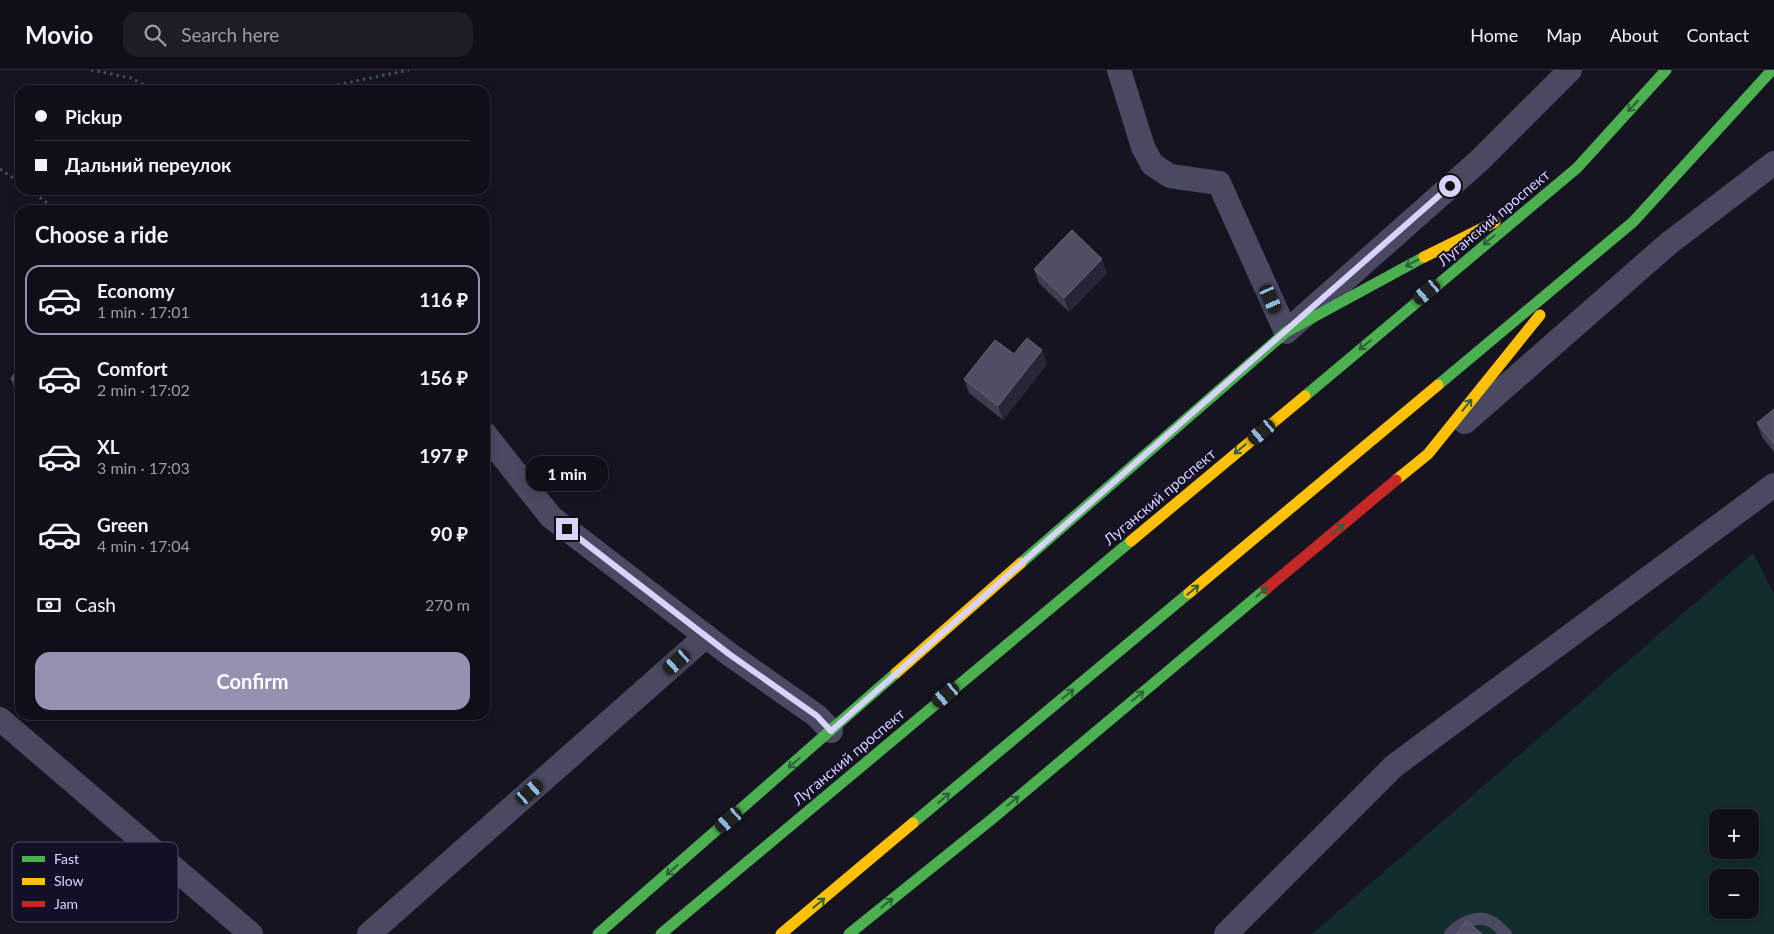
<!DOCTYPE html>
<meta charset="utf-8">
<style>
:root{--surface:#100f19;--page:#1e1d26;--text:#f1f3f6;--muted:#9c9ca2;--line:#302f38;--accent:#9591b1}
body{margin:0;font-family:Lato,sans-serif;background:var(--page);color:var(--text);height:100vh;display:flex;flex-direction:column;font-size:19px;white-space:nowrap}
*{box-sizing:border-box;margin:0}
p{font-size:16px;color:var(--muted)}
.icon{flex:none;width:28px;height:28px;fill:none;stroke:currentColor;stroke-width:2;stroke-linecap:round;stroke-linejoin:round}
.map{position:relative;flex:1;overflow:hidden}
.side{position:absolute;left:15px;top:135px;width:475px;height:515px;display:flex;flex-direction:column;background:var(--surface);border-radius:15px;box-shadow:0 2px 12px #0003,0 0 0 1px var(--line)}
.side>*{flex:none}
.banner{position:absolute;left:15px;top:15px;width:475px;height:110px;border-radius:15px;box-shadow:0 2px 12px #0003,0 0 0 1px var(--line);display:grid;align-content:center;height:110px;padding:0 20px;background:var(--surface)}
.controls{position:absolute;left:1709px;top:739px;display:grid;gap:10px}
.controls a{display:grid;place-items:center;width:50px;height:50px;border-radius:10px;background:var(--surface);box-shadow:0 2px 12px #0003,0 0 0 1px var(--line);font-size:25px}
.end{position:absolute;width:22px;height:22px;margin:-11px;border:6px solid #d9d4ff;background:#111;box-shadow:0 0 0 2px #111}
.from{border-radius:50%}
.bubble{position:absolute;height:35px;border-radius:15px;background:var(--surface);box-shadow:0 2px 12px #0003,0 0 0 1px var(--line);font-size:16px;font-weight:700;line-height:35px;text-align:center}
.car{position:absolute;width:15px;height:30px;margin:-15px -8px;border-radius:6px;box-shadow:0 0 4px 1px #0007;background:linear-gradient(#222 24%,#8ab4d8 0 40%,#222 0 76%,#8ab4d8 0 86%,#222 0)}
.banner b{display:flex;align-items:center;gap:18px;height:48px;font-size:19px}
.banner b+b{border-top:1px solid var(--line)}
.banner i{width:12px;height:12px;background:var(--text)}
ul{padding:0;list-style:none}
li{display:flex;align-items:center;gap:15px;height:70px;margin:0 10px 8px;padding:0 10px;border:2px solid transparent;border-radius:15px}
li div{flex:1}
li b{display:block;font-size:19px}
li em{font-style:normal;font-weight:700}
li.current{border-color:var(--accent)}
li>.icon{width:45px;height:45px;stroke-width:1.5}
h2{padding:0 20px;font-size:22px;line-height:60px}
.pay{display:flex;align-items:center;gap:12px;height:55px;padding:0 20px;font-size:19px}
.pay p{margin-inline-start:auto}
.primary-button{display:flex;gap:10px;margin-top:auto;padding:10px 20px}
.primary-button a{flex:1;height:58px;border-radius:15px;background:var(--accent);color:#fff;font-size:20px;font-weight:700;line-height:58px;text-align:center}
header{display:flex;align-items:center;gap:30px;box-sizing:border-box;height:70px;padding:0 25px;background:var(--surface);border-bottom:1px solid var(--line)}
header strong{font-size:24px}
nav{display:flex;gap:28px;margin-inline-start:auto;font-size:18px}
.search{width:350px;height:45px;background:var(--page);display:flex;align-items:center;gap:12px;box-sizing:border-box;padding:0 18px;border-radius:15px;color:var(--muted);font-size:19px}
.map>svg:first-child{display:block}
.green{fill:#132c2d;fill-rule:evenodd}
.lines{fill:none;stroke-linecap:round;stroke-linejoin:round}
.path{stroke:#44505f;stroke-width:3;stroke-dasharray:2.5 4;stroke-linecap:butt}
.lane{stroke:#4a4962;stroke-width:12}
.street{stroke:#4a4962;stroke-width:24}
.fast{stroke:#4caf50;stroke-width:11}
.slow{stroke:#ffc107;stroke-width:11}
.jam{stroke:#c62828;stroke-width:11}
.wall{fill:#403d50}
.shaded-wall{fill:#282635}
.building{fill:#504e63;stroke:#66637b}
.oneway{stroke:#305f3b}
.route{stroke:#d9d4ff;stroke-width:6}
.labels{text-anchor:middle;stroke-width:4;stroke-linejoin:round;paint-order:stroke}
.street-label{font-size:15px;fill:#d9d4ff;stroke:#130f26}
.key{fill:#130f26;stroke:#4e4a67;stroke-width:1}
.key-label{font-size:14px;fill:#d9d4ff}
</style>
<header>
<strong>Movio</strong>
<div class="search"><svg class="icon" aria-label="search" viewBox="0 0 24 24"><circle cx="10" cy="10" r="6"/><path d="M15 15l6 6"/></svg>Search here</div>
<nav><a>Home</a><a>Map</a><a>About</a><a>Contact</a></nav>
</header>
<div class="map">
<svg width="1774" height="864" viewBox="0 0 1774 864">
<rect width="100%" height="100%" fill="#161421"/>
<!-- green -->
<path class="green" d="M1753,483L1774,524V864H1312ZM1718,748H1750V780H1718ZM1718,808H1750V840H1718Z"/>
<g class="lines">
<!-- path -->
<g class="path">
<polyline points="91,0 131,8 154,20"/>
<polyline points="312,20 409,0"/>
<polyline points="0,99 20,113"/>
<polyline points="29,120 57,140"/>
</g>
<!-- lane -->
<path class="lane" d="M1450,864C1459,854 1477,844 1490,851C1496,853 1501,860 1506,864"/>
<!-- street -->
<g class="street">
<polyline points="1119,0 1143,77 1152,94 1170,106 1219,113 1286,262 1480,90 1570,0"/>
<polyline points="1465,352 1668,174 1774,93"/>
<polyline points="485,364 551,447 729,584 817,646 831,661"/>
<polyline points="0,649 251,864"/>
<polyline points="369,864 706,566"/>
<polyline points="1226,864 1394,696 1774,415"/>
</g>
<!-- fast -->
<g class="fast">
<polyline points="1438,315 1633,152 1772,0"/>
<polyline points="1305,326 1577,98 1666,0"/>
<polyline points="1021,493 1286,262 1424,187"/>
<polyline points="913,753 1189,523"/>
<polyline points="598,864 896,603"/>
<polyline points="661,864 1131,471"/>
<polyline points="849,864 992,749 1266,519"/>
</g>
<!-- slow -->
<g class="slow">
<polyline points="1424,187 1495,152"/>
<polyline points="1396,410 1428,384 1540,245"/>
<polyline points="1131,471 1305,326"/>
<polyline points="1189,523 1438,315"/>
<polyline points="896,603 1021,493"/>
<polyline points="781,864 913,753"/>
</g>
<!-- jam -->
<polyline class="jam" points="1266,519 1396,410"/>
</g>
<!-- wall -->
<g class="wall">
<polygon points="1034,199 1107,203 1069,242 1039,213"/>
<polygon points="1042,280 1047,294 1003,350 969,323 964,309 1014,284"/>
<polygon points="20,294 20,326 16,323 11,309"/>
<polygon points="1774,339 1774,382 1762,367 1757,353"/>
</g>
<!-- shaded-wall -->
<g class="shaded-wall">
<polygon points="1102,189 1107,203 1069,242 1064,228"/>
<polygon points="1042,280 1047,294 1003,350 998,336"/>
</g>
<!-- building -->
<g class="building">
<polygon points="1072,160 1102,189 1064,228 1034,199"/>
<polygon points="1027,268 1042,280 998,336 964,309 995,270 1014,284"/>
<polygon points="20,294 20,315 11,309"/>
<polygon points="1774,339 1774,374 1757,353"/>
<polygon points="1467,851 1482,864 1456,864"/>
</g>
<!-- one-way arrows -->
<defs><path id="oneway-shaft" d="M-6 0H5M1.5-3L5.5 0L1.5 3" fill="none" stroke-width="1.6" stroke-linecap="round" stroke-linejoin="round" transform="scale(1.25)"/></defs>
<g class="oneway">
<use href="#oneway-shaft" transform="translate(1633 36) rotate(133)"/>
<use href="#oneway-shaft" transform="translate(1489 170) rotate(140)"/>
<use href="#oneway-shaft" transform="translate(1412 193) rotate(152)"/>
<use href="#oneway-shaft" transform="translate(1365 275) rotate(140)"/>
<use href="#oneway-shaft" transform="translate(1467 335) rotate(-51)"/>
<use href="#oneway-shaft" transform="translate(1240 379) rotate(140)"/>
<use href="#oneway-shaft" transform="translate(1338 459) rotate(-40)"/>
<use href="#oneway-shaft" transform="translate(1193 520) rotate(-40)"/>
<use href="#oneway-shaft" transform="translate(1262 522) rotate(-40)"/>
<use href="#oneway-shaft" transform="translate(1068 624) rotate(-40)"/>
<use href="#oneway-shaft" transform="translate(1138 626) rotate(-40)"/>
<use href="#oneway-shaft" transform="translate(794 693) rotate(139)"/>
<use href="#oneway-shaft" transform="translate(944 728) rotate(-40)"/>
<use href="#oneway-shaft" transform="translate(1013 731) rotate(-40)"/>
<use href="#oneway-shaft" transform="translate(672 800) rotate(139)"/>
<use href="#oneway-shaft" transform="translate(819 833) rotate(-40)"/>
<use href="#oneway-shaft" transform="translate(887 833) rotate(-39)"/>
</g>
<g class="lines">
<!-- route -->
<polyline class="route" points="567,459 729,584 817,646 831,661 1450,116"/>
</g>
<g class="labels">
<!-- street labels -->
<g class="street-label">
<text transform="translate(1494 148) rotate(-40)" y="5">Луганский проспект</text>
<text transform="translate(1160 427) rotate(-40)" y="5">Луганский проспект</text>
<text transform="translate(849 687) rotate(-40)" y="5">Луганский проспект</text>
</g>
</g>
<!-- legend -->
<rect x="12" y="772" width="166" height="80" rx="8" class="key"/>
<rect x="22" y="786" width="23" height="6" fill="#4caf50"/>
<rect x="22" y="808" width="23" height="7" fill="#ffc107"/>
<rect x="22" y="831" width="23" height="6" fill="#c62828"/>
<g class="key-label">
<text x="54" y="794">Fast</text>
<text x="54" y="816">Slow</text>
<text x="54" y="839">Jam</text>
</g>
</svg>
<div class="controls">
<a>+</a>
<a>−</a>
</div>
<i class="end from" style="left:1450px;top:116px"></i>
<i class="end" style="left:567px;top:459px"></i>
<div class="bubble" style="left:526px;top:386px;width:82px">1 min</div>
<i class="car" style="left:1427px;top:222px;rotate:230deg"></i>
<i class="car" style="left:1271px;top:229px;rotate:156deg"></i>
<i class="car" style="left:1262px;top:362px;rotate:230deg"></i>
<i class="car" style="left:677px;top:592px;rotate:229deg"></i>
<i class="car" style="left:946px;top:625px;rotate:230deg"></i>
<i class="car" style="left:530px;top:722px;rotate:49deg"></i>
<i class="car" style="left:729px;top:750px;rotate:229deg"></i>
<div class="banner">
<b><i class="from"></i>Pickup</b>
<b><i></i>Дальний переулок</b>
</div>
<section class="side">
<h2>Choose a ride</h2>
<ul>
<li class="current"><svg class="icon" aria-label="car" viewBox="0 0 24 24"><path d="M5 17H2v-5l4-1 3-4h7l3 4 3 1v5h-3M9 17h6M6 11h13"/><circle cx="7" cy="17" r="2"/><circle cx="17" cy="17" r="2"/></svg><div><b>Economy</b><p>1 min · 17:01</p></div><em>116 ₽</em></li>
<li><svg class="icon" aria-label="car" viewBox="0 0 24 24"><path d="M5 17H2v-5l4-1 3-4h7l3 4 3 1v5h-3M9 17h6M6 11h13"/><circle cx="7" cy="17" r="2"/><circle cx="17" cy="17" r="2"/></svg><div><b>Comfort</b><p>2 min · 17:02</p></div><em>156 ₽</em></li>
<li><svg class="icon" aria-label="car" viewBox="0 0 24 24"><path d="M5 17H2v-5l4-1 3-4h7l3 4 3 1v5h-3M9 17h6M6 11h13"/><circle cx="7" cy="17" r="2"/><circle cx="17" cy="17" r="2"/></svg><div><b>XL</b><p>3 min · 17:03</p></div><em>197 ₽</em></li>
<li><svg class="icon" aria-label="car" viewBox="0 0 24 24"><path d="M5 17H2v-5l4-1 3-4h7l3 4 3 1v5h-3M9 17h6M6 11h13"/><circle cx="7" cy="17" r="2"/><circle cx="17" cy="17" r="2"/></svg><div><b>Green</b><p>4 min · 17:04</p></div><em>90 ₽</em></li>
</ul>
<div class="pay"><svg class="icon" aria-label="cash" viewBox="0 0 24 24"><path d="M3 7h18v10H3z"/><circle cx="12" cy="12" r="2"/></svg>Cash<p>270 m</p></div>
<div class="primary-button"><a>Confirm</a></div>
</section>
</div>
